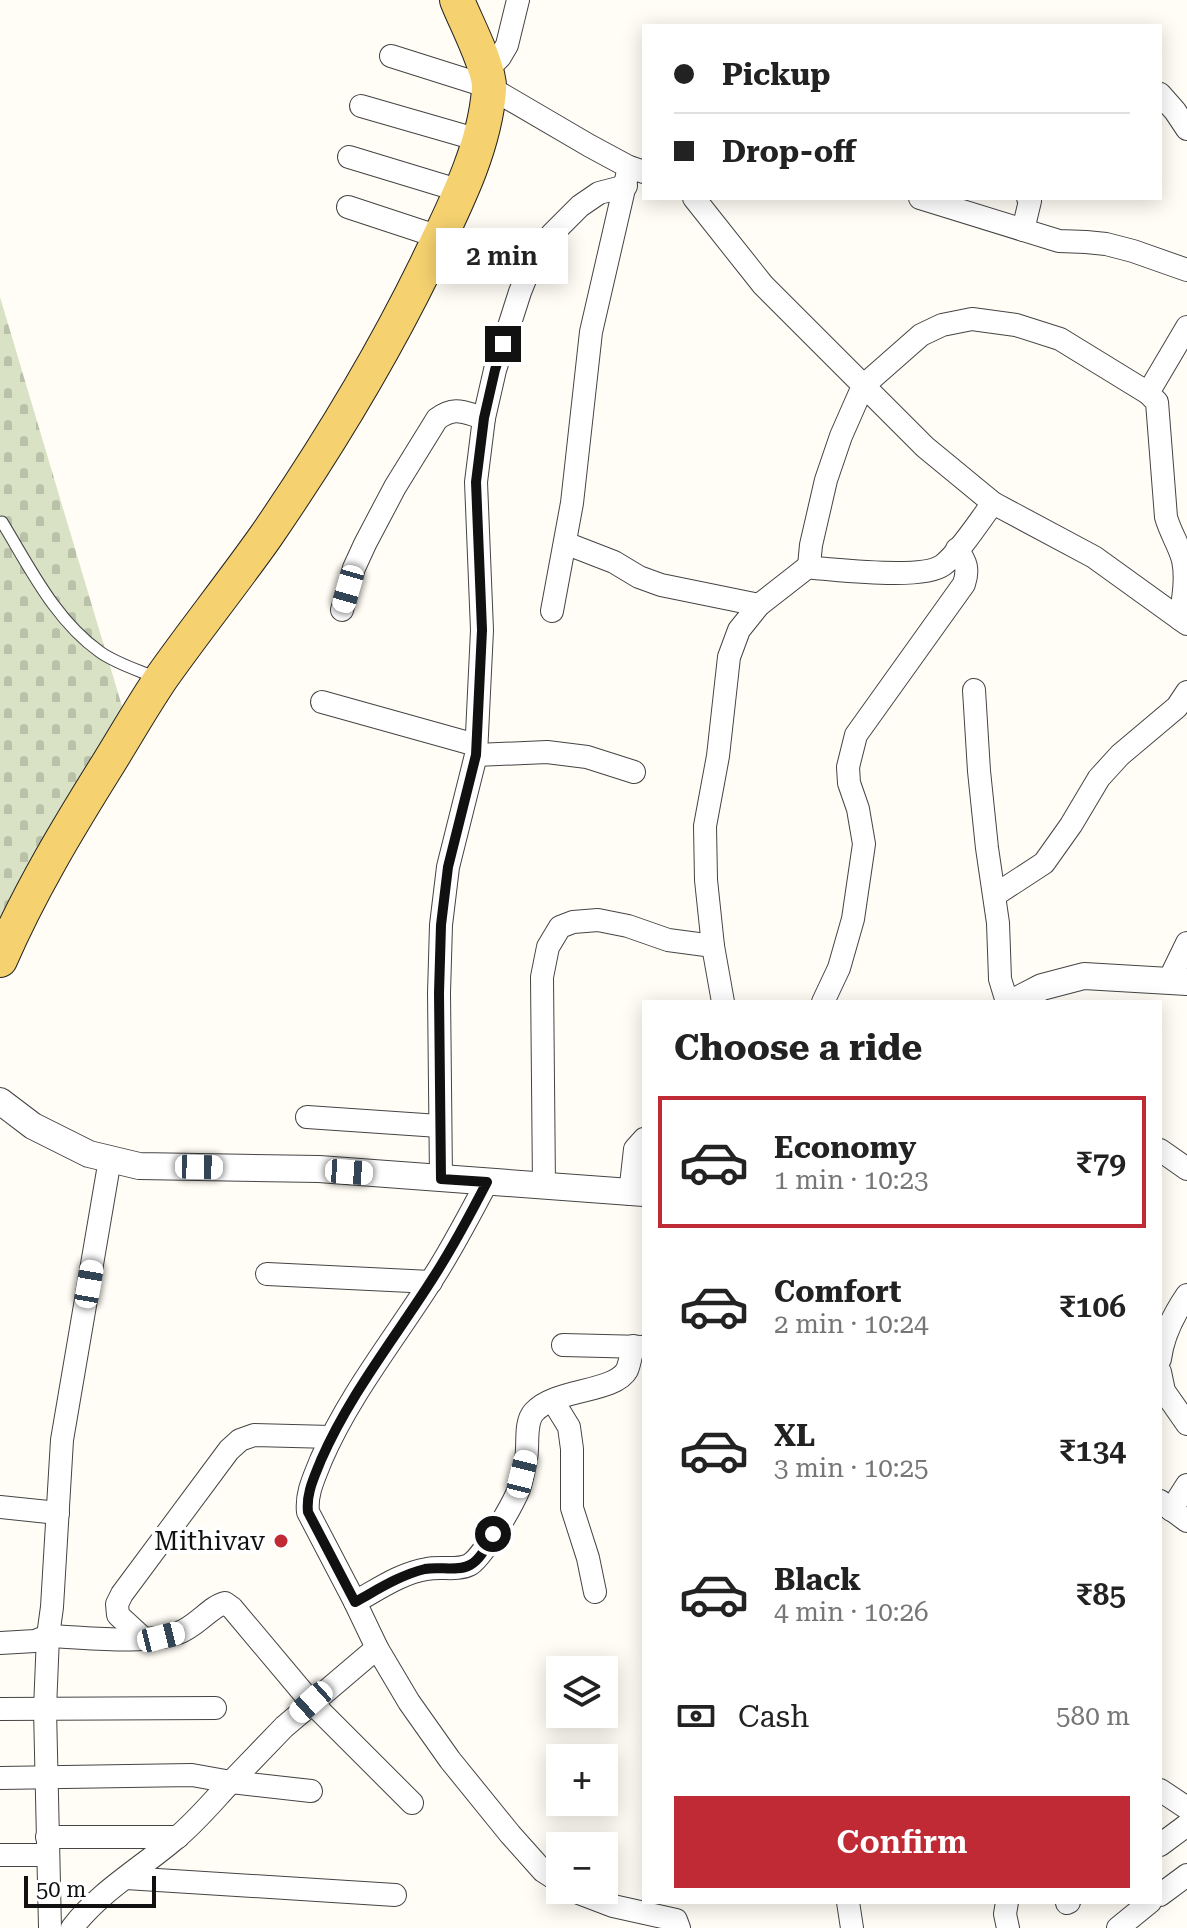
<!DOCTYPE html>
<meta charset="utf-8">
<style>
:root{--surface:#fff;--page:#f2f2f2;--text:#222;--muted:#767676;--line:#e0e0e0;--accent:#bf2a35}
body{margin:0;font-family:"Roboto Serif",serif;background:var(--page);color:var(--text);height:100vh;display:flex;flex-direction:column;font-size:30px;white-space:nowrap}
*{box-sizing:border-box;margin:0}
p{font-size:26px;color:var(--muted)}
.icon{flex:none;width:44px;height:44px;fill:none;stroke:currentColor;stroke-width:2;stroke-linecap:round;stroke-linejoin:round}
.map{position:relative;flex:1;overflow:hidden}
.details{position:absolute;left:642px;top:1000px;width:520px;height:904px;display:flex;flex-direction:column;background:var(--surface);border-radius:0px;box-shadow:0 4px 20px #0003}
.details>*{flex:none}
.banner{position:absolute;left:642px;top:24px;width:520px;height:176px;border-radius:0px;box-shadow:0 4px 20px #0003;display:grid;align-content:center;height:176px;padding:0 32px;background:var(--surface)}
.controls{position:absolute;left:546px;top:1656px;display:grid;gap:16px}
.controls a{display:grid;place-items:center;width:72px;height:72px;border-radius:0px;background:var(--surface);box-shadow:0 4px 20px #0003;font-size:40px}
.scale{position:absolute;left:24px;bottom:20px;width:132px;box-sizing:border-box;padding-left:8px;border:4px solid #111;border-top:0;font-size:22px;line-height:28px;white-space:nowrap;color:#111;-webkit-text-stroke:6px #fff;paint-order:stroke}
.end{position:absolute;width:36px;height:36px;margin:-18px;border:10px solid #111;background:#fff;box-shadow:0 0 0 4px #fff}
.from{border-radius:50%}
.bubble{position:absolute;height:56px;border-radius:0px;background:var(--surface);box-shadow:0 4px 20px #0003;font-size:26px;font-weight:600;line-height:56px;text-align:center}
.car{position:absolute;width:24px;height:48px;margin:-24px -12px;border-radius:10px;box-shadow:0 0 6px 2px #0007;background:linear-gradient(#fff 24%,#345 0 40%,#fff 0 76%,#345 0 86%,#fff 0)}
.banner b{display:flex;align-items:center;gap:28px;height:76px;font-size:30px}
.banner b+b{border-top:2px solid var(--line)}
.banner i{width:20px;height:20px;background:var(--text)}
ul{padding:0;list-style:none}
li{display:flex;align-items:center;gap:24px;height:132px;margin:0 16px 12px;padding:0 16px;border:4px solid transparent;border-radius:0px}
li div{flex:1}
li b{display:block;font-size:30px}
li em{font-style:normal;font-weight:600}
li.active{border-color:var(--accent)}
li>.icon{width:72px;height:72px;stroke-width:1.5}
h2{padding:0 32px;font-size:36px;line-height:96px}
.pay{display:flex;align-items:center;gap:20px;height:88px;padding:0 32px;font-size:30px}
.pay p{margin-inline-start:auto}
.action{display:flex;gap:16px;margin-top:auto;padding:16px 32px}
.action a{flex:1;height:92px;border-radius:0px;background:var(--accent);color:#fff;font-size:32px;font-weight:600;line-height:92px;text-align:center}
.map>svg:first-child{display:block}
.cemetery{fill:url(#cemetery-stones)}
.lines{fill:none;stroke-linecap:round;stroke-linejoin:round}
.service-casing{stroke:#444;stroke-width:13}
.minor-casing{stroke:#444;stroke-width:24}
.tertiary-casing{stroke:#444;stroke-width:28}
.primary-casing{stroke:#222;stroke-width:36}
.service{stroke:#fff;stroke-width:11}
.minor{stroke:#fff;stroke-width:22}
.tertiary{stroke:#fff;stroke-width:26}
.primary{stroke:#f5d16f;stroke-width:34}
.route{stroke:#111;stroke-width:10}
.poi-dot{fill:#bf2a35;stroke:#fff;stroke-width:3}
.labels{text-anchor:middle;stroke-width:8;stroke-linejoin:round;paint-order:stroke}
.poi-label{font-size:26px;fill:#111;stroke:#fff;text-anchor:end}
</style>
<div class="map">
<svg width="1187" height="1928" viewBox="0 0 1187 1928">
<defs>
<pattern id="cemetery-stones" width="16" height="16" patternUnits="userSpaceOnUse" patternTransform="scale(2)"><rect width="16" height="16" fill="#d9e2c5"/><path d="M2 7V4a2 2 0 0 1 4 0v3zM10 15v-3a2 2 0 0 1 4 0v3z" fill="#b9c1a8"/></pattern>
</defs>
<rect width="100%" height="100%" fill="#fffdf5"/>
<!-- cemetery -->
<polygon class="cemetery" points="0,297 124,713 0,940"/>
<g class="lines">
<!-- service casing -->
<g class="service-casing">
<path id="service" d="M2,522C30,568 55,620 100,652C117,664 138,670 157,678"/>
</g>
<!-- minor casing -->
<g class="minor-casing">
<g id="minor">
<polyline points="391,56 489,87 590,146 629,167 644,172"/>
<polyline points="486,71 500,57 507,45 518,0"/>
<polyline points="1160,94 1175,111 1187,129"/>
<polyline points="361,106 479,140"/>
<polyline points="349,157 461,191"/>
<polyline points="694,198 763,285 925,447 993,503 1094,557 1187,624"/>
<polyline points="920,198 1059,241 1086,242 1106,244 1133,251 1187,270"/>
<polyline points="348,207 439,237"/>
<polyline points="1023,230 1030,201 1028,198"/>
<polyline points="1148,393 1187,327"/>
<polyline points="565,543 614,562 639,577 661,585 759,605"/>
<path d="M809,566L811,545L826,480L841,436L863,386L921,335L942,325L972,319L1016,325L1060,339L1148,393L1157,402L1166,517C1170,532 1179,545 1183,560C1187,579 1183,600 1180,619"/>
<path d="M342,610L354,568L365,544L395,487L437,419C455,405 465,413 484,418"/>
<polyline points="552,611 572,503 591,332 629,167"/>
<polyline points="974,690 979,771 987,848 998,923 1000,979 1007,1002"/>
<polyline points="322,702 476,745"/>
<polyline points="476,755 547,752 587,757 634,772"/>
<polyline points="995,895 1044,863 1071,825 1099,778 1120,755 1177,707 1187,692"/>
<polyline points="1169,980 1187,943"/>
<path d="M723,1002L713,946L706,880L705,826L718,756L729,657L739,630L759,605L809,566L814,568C842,570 923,580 943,565C960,552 980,520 993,503"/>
<path d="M823,1002L839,968L853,919L864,844L858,809L849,783L848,767L856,735L964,584C969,569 966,562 957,549"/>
<polyline points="307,1117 439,1126"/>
<polyline points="1160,1150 1187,1169"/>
<polyline points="441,1179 439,993 441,925 448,867 476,755 482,630 476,482 484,418 495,370 520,292 532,262 552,234 580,206 599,193 626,186"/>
<path d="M487,1182C470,1214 453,1247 433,1278C395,1338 349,1395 321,1460C314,1478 306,1493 308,1512L355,1602L377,1648L409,1702L450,1760L510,1834L543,1871L560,1882"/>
<polyline points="544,1187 542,977 548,947 560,927 573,922 598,920 628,926 668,940 713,946"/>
<polyline points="630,1194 635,1149 644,1139"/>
<polyline points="267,1274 431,1282"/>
<polyline points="563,1345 644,1347"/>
<path d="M1160,1359C1163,1335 1174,1314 1187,1295"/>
<polyline points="1160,1372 1164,1391 1187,1424"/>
<polyline points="553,1401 569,1427 572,1449 572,1508 588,1558 595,1592"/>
<polyline points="1160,1501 1187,1521"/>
<polyline points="0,1507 58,1513"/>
<polyline points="1171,1510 1187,1485"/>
<path d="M355,1602C377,1590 401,1573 427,1569C440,1566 457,1571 469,1565C482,1559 513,1504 519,1489C522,1480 524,1469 526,1459C529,1445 524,1423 534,1412C556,1388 614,1393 627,1370C630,1363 631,1354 633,1346"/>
<polyline points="144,1639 118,1615 117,1604 122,1594 229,1450 240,1440 254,1435 331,1437"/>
<path d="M0,1643L35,1641L48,1636C84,1637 145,1645 178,1633C196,1627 211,1606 225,1603L232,1608L311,1702L412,1803"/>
<polyline points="0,1709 215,1708"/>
<path d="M0,1778L192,1775L231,1782C213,1801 195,1823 175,1839C141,1868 99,1892 72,1928"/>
<polyline points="1160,1790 1187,1808"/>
<polyline points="311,1791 231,1782 284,1727 377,1648"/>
<polyline points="47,1837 178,1837"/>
<polyline points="1160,1845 1187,1825"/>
<polyline points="0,1855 48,1855"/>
<polyline points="126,1878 395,1895"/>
<polyline points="571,1890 613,1906 676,1920 679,1928"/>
<polyline points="1160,1895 1187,1875"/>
<polyline points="848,1902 852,1928"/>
<polyline points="1007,1902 1005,1914 1008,1928"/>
<polyline points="1067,1903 1069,1902"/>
<polyline points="50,1928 45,1709 48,1636 52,1607 62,1440 110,1159"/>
<polyline points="1118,1928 1150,1902"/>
</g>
</g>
<!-- tertiary casing -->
<g class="tertiary-casing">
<g id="tertiary">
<polyline points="1013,1002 1042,987 1084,976 1187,982"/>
<polyline points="0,1101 33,1126 89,1154 139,1166 319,1169 644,1193"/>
</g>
</g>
<!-- primary casing -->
<g class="primary-casing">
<path id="primary" d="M0,960C30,891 68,828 108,764C126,735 143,705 162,677C196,629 232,584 266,536C325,450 380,360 426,266C452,211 484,152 489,90C491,69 465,21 457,0"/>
</g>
<!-- service -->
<use href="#service" class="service"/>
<!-- minor -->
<use href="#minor" class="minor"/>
<!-- tertiary -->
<use href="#tertiary" class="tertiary"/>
<!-- primary -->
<use href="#primary" class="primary"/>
</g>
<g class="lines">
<!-- route -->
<path class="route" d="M493,1534C487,1545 481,1559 470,1565C457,1572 439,1566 425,1569C400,1575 377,1590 355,1602L308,1512C306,1493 314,1478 321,1460C350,1394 395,1338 433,1278C453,1247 470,1215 487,1182L441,1179L439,993L441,925L448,867L476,755L482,630L476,482L484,418L495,370L503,344"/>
</g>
<!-- markers -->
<circle class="poi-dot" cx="281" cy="1541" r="8"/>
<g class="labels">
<!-- poi labels -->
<g class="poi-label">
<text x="265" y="1550">Mithivav</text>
</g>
</g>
</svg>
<div class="controls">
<a><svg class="icon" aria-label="layers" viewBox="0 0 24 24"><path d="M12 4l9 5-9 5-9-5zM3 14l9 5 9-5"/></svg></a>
<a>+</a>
<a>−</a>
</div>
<div class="scale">50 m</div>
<i class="end from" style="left:493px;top:1534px"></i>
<i class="end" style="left:503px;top:344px"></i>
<div class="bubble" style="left:436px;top:228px;width:132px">2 min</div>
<i class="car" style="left:348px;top:589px;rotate:196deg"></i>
<i class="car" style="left:199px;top:1167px;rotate:91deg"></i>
<i class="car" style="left:349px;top:1172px;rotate:94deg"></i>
<i class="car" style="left:89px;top:1284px;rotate:10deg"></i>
<i class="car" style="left:522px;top:1474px;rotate:14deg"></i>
<i class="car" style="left:161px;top:1637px;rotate:76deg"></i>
<i class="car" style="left:311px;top:1702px;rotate:228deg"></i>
<div class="banner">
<b><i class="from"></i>Pickup</b>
<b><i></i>Drop-off</b>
</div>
<section class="details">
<h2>Choose a ride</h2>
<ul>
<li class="active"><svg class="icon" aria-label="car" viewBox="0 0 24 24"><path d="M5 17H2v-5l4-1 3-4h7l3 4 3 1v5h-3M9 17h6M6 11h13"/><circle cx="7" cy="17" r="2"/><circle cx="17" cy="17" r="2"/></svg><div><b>Economy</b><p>1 min · 10:23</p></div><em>₹79</em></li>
<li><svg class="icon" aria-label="car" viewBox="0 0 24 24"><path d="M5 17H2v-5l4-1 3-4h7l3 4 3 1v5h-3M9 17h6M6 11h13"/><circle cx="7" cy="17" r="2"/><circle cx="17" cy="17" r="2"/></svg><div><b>Comfort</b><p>2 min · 10:24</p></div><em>₹106</em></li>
<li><svg class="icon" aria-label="car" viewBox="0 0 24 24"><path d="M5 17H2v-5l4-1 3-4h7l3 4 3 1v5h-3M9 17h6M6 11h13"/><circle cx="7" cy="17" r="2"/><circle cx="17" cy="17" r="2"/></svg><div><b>XL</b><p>3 min · 10:25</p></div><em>₹134</em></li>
<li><svg class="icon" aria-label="car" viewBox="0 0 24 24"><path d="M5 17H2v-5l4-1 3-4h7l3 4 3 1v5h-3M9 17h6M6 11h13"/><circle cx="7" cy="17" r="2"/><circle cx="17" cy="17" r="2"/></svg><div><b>Black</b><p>4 min · 10:26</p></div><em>₹85</em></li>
</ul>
<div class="pay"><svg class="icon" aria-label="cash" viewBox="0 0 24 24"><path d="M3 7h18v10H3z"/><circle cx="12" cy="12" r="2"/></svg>Cash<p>580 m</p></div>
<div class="action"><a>Confirm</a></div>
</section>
</div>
